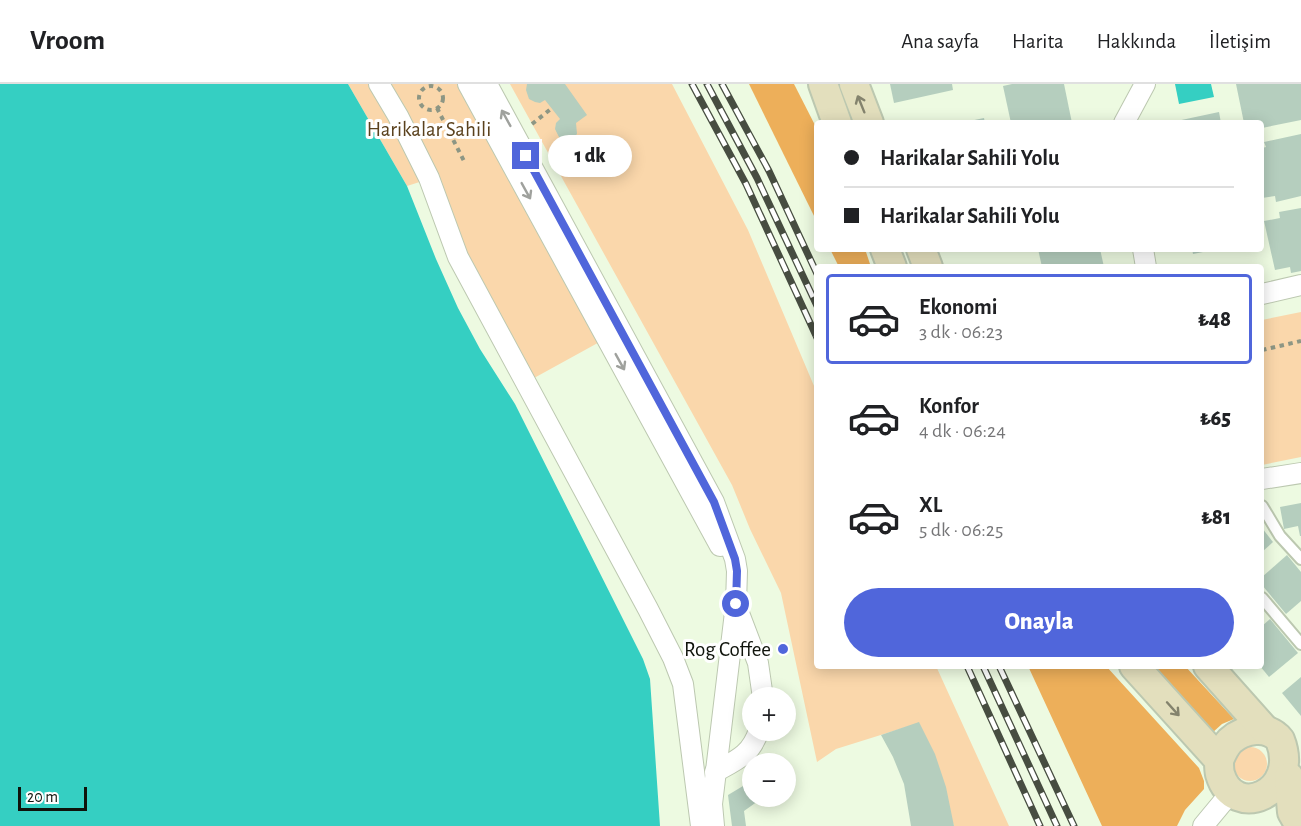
<!DOCTYPE html>
<html lang="tr">
<meta charset="utf-8">
<style>
:root{--surface:#fff;--page:#f6f6f6;--text:#202124;--muted:#757577;--line:#e0e0e0;--accent:#5066db}
body{margin:0;font-family:"Alegreya Sans",sans-serif;background:var(--page);color:var(--text);height:100vh;display:flex;flex-direction:column;font-size:22px;white-space:nowrap}
*{box-sizing:border-box;margin:0}
p{font-size:20px;color:var(--muted)}
.icon{flex:none;width:33px;height:33px;fill:none;stroke:currentColor;stroke-width:2;stroke-linecap:round;stroke-linejoin:round}
.map{position:relative;flex:1;overflow:hidden}
.details{position:absolute;left:814px;top:180px;width:450px;height:405px;display:flex;flex-direction:column;background:var(--surface);border-radius:6px;box-shadow:0 3px 15px #0003}
.details>*{flex:none}
.top-card{position:absolute;left:814px;top:36px;width:450px;height:132px;border-radius:6px;box-shadow:0 3px 15px #0003;display:grid;align-content:center;height:132px;padding:0 30px;background:var(--surface)}
.fabs{position:absolute;left:742px;top:603px;display:grid;gap:12px}
.fabs a{display:grid;place-items:center;width:54px;height:54px;border-radius:50%;background:var(--surface);box-shadow:0 3px 15px #0003;font-size:30px}
.scale{position:absolute;left:18px;bottom:15px;width:69px;box-sizing:border-box;padding-left:6px;border:3px solid #0f130b;border-top:0;font-size:16px;line-height:21px;white-space:nowrap;color:#0f130b;-webkit-text-stroke:4px #fff;paint-order:stroke}
.end{position:absolute;width:27px;height:27px;margin:-14px;border:8px solid #5066db;background:#fff;box-shadow:0 0 0 3px #fff}
.from{border-radius:50%}
.bubble{position:absolute;height:42px;border-radius:21px;background:var(--surface);box-shadow:0 3px 15px #0003;font-size:20px;font-weight:800;line-height:42px;text-align:center}
.top-card b{display:flex;align-items:center;gap:21px;height:57px;font-size:22px}
.top-card b+b{border-top:2px solid var(--line)}
.top-card i{width:15px;height:15px;background:var(--text)}
ul{padding:10px 0 0;list-style:none}
li{display:flex;align-items:center;gap:18px;height:90px;margin:0 12px 9px;padding:0 18px;border:3px solid transparent;border-radius:6px}
li div{flex:1}
li b{display:block;font-size:22px}
li em{font-style:normal;font-weight:800}
li.active{border-color:var(--accent)}
li>.icon{width:54px;height:54px;stroke-width:1.5}
.button{display:flex;gap:12px;margin-top:auto;padding:12px 30px}
.button a{flex:1;height:69px;border-radius:36px;background:var(--accent);color:#fff;font-size:24px;font-weight:800;line-height:69px;text-align:center}
header{display:flex;align-items:center;gap:36px;box-sizing:border-box;height:84px;padding:0 30px;background:var(--surface);border-bottom:2px solid var(--line)}
header strong{font-size:28px}
nav{display:flex;gap:33px;margin-inline-start:auto;font-size:21px}
.map>svg:first-child{display:block}
.green{fill:#fad7ab}
.forest{fill:#edaf5a}
.water{fill:#35cfc2}
.building{fill:#b5cebe}
.lines{fill:none;stroke-linecap:round;stroke-linejoin:round}
.lane-casing{stroke:#bcc8b0;stroke-width:14}
.street-casing{stroke:#bcc8b0;stroke-width:22}
.secondary-casing{stroke:#bcc8b0;stroke-width:32}
.path{stroke:#8d9684;stroke-width:4;stroke-dasharray:4.5 4.5;stroke-linecap:butt}
.lane{stroke:#fff;stroke-width:10}
.street{stroke:#fff;stroke-width:20}
.secondary{stroke:#e3dfbd;stroke-width:28}
.rail-casing{stroke:#474d41;stroke-width:7}
.rail{stroke:#fff;stroke-width:4.5;stroke-dasharray:14;stroke-linecap:butt}
.oneway{stroke:#84836d}
.oneway2{stroke:#9fa19d}
.route{stroke:#5066db;stroke-width:8}
.poi-dot{fill:#5066db;stroke:#fff;stroke-width:2}
.labels{text-anchor:middle;stroke-width:6;stroke-linejoin:round;paint-order:stroke}
.park-label{font-size:21px;fill:#5a411d;stroke:#fff}
.poi-label{font-size:21px;fill:#0f130b;stroke:#fff;text-anchor:end}
</style>
<header>
<strong>Vroom</strong>
<nav><a>Ana sayfa</a><a>Harita</a><a>Hakkında</a><a>İletişim</a></nav>
</header>
<div class="map">
<svg width="1301" height="742" viewBox="0 0 1301 742">
<rect width="100%" height="100%" fill="#edfae1"/>
<!-- green -->
<g class="green">
<polygon points="348,0 462,0 605,255 525,299 429,95 407,102"/>
<polygon points="510,0 672,0 748,146 817,309 818,582 936,582 1009,742 954,742 919,639 836,665 817,678 781,509 750,445 732,401"/>
<polygon points="1301,228 1301,373 1262,381 1262,236"/>
<circle cx="1250" cy="680" r="17"/>
</g>
<!-- forest -->
<g class="forest">
<polygon points="749,0 794,0 818,47 817,138"/>
<polygon points="830,165 865,165 871,183 839,183"/>
<polygon points="1028,582 1106,582 1199,684 1204,697 1204,705 1185,726 1177,742 1102,742"/>
<polygon points="1151,582 1185,582 1234,635 1222,640 1212,649"/>
</g>
<!-- water -->
<g class="water">
<polygon points="0,0 348,0 407,102 436,175 458,224 480,265 515,320 643,575 650,595 660,742 0,742"/>
<polygon points="1175,0 1211,0 1214,13 1179,20"/>
</g>
<!-- building -->
<g class="building">
<polygon points="527,0 565,0 587,31 576,39 577,50 574,53 567,57 560,55 555,45 556,39 560,35 545,16 540,19 535,18 529,15 526,6"/>
<polygon points="890,0 952,0 953,6 894,19"/>
<polygon points="1012,0 1064,0 1072,39 1011,39 1003,2"/>
<polygon points="1236,0 1301,0 1301,36 1262,44 1262,39 1244,39"/>
<polygon points="1219,28 1221,39 1172,39 1172,38"/>
<polygon points="984,34 985,39 965,39 965,38"/>
<polygon points="1301,50 1301,112 1276,118 1275,112 1262,114 1262,64 1266,63 1264,58"/>
<polygon points="1301,124 1301,187 1291,189 1290,183 1275,186 1264,137 1280,134 1279,128"/>
<polygon points="1038,165 1100,165 1104,183 1042,183"/>
<polygon points="1192,165 1213,165 1213,166 1193,170"/>
<polygon points="1301,419 1301,452 1300,452 1298,442 1284,445 1280,423"/>
<polygon points="1262,444 1273,458 1262,468"/>
<polygon points="1287,471 1301,488 1301,517 1286,530 1262,501 1262,493"/>
<polygon points="1270,535 1298,569 1269,593 1260,582 1262,542"/>
<polygon points="1301,593 1301,632 1282,609"/>
<polygon points="919,638 935,670 946,703 954,742 911,742 904,700 893,673 881,651"/>
<polygon points="753,696 753,712 765,712 744,727 746,742 732,742 728,711"/>
</g>
<g class="lines">
<!-- lane casing -->
<g class="lane-casing">
<g id="lane">
<polyline points="1262,422 1280,452 1301,475"/>
<polyline points="1262,514 1301,560"/>
</g>
</g>
<!-- street casing -->
<g class="street-casing">
<g id="street">
<polyline points="379,0 398,32 429,94 458,173 648,525 673,574 683,600 701,742"/>
<polyline points="468,0 720,462"/>
<polyline points="487,0 714,418 735,475 737,487 736,520 712,720 714,742"/>
<polyline points="1124,39 1145,0"/>
<polyline points="1143,165 1146,183"/>
<polyline points="1262,210 1301,201"/>
<polyline points="1262,395 1301,389"/>
<polyline points="737,524 758,579 763,614"/>
<path d="M715,688C737,676 751,671 759,646"/>
<polyline points="1203,742 1232,707"/>
</g>
</g>
<!-- secondary casing -->
<g class="secondary-casing">
<g id="secondary">
<polyline points="823,0 837,39"/>
<polyline points="854,0 869,39"/>
<polyline points="885,165 892,183"/>
<polyline points="921,165 928,183"/>
<path d="M1134,582L1219,676C1219,680 1219,686 1220,690C1234,738 1301,709 1280,656C1268,640 1243,645 1230,657C1225,662 1222,669 1219,676"/>
<polyline points="1208,582 1265,646"/>
<polyline points="1289,693 1292,728 1300,742"/>
</g>
</g>
<!-- path -->
<g class="path">
<circle cx="431" cy="14" r="12"/>
<polyline points="437,24 465,79"/>
<polyline points="532,40 552,24"/>
<polyline points="1262,266 1301,257"/>
</g>
<!-- lane -->
<use href="#lane" class="lane"/>
<!-- street -->
<use href="#street" class="street"/>
<!-- secondary -->
<use href="#secondary" class="secondary"/>
<!-- rail casing -->
<g class="rail-casing">
<g id="rail">
<polyline points="692,0 746,100 818,256"/>
<polyline points="707,0 757,94 818,224"/>
<polyline points="722,0 769,87 818,192"/>
<polyline points="967,582 1040,742"/>
<polyline points="983,582 1057,742"/>
<polyline points="999,582 1074,742"/>
</g>
</g>
<!-- rail -->
<use href="#rail" class="rail"/>
</g>
<!-- one-way arrows -->
<defs><path id="oneway-shaft" d="M-6 0H5M1.5-3L5.5 0L1.5 3" fill="none" stroke-width="1.6" stroke-linecap="round" stroke-linejoin="round" transform="scale(1.5)"/></defs>
<g class="oneway">
<use href="#oneway-shaft" transform="translate(861 20) rotate(-112)"/>
<use href="#oneway-shaft" transform="translate(1173 625) rotate(48)"/>
</g>
<g class="oneway2">
<use href="#oneway-shaft" transform="translate(506 34) rotate(-119)"/>
<use href="#oneway-shaft" transform="translate(526 107) rotate(61)"/>
<use href="#oneway-shaft" transform="translate(620 278) rotate(61)"/>
</g>
<g class="lines">
<!-- route -->
<polyline class="route" points="526,72 714,418 735,475 737,487 736,520"/>
</g>
<!-- markers -->
<circle class="poi-dot" cx="783" cy="565" r="6"/>
<g class="labels">
<!-- park labels -->
<g class="park-label">
<text x="429" y="52">Harikalar Sahili</text>
</g>
<!-- poi labels -->
<g class="poi-label">
<text x="771" y="572">Rog Coffee</text>
</g>
</g>
</svg>
<div class="fabs">
<a>+</a>
<a>−</a>
</div>
<div class="scale">20 m</div>
<i class="end from" style="left:736px;top:520px"></i>
<i class="end" style="left:526px;top:72px"></i>
<div class="bubble" style="left:548px;top:51px;width:84px">1 dk</div>
<div class="top-card">
<b><i class="from"></i>Harikalar Sahili Yolu</b>
<b><i></i>Harikalar Sahili Yolu</b>
</div>
<section class="details">
<ul>
<li class="active"><svg class="icon" aria-label="car" viewBox="0 0 24 24"><path d="M5 17H2v-5l4-1 3-4h7l3 4 3 1v5h-3M9 17h6M6 11h13"/><circle cx="7" cy="17" r="2"/><circle cx="17" cy="17" r="2"/></svg><div><b>Ekonomi</b><p>3 dk · 06:23</p></div><em>₺48</em></li>
<li><svg class="icon" aria-label="car" viewBox="0 0 24 24"><path d="M5 17H2v-5l4-1 3-4h7l3 4 3 1v5h-3M9 17h6M6 11h13"/><circle cx="7" cy="17" r="2"/><circle cx="17" cy="17" r="2"/></svg><div><b>Konfor</b><p>4 dk · 06:24</p></div><em>₺65</em></li>
<li><svg class="icon" aria-label="car" viewBox="0 0 24 24"><path d="M5 17H2v-5l4-1 3-4h7l3 4 3 1v5h-3M9 17h6M6 11h13"/><circle cx="7" cy="17" r="2"/><circle cx="17" cy="17" r="2"/></svg><div><b>XL</b><p>5 dk · 06:25</p></div><em>₺81</em></li>
</ul>
<div class="button"><a>Onayla</a></div>
</section>
</div>
